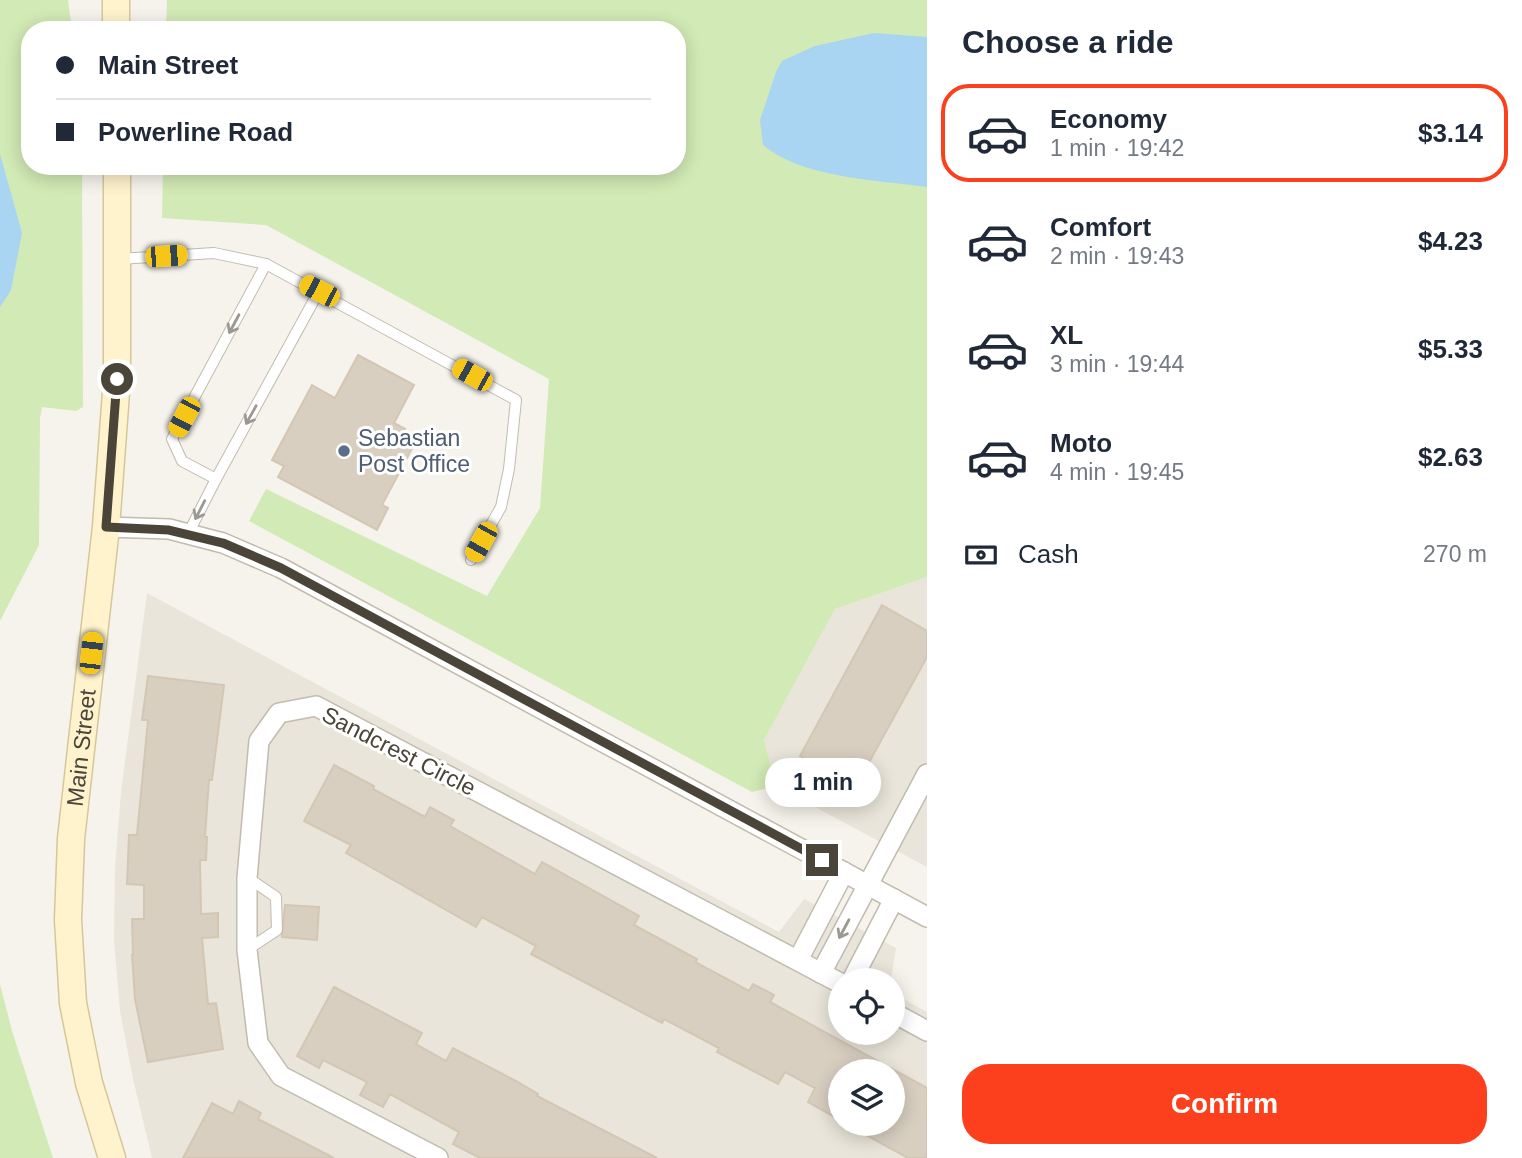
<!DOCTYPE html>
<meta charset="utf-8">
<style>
:root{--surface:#fff;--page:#f6f6f7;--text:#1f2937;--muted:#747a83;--line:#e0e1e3;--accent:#fc3f1d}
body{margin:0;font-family:Helvetica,sans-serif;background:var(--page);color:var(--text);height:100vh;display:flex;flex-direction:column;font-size:26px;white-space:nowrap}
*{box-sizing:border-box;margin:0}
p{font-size:23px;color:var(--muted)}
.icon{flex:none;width:38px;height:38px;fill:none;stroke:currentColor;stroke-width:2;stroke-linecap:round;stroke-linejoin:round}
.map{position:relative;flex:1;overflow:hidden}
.sheet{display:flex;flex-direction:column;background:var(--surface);width:595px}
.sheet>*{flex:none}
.banner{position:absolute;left:21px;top:21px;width:665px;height:154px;border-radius:28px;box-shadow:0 4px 18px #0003;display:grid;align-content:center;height:154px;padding:0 35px;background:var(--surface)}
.tools{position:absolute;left:828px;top:968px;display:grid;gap:14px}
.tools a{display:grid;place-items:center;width:77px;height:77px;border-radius:50%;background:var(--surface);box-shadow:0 4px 18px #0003;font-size:35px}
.end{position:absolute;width:32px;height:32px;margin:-16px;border:9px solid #4b4439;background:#fff;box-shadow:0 0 0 4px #fff}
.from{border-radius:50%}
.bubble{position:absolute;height:49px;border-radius:24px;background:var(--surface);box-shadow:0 4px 18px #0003;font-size:23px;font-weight:600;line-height:49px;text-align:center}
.car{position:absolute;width:21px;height:42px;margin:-21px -10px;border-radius:9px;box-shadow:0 0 5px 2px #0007;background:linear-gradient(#f5c518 24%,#345 0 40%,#f5c518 0 76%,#345 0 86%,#f5c518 0)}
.banner b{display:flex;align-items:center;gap:24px;height:66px;font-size:26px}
.banner b+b{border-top:2px solid var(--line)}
.banner i{width:18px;height:18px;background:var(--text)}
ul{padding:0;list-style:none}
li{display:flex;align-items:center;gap:21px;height:98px;margin:0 14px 10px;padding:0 21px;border:4px solid transparent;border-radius:28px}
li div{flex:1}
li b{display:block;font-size:26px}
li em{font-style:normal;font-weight:600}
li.selected{border-color:var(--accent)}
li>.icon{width:63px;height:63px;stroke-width:1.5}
h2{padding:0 35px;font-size:32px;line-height:84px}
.pay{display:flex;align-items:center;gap:18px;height:77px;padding:0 35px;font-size:26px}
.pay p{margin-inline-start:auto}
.button{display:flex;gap:14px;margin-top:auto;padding:14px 35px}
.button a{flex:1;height:80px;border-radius:28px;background:var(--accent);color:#fff;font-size:28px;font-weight:600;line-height:80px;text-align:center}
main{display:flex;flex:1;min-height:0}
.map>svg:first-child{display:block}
.residential{fill:#eae5da;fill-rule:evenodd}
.green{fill:#d2eab5}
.water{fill:#a9d4f2}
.building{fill:#d8cfc1;stroke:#d3c7b4;stroke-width:2}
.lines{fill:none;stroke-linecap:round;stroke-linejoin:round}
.lane-casing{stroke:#c2bbae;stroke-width:12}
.street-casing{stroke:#c2bbae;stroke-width:22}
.secondary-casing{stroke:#d6c79b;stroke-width:29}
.lane{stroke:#fff;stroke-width:10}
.street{stroke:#fff;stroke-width:19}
.secondary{stroke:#fff3cd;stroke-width:26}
.oneway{stroke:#9c9892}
.route{stroke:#4b4439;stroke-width:9}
.service-dot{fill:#5c6f8a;stroke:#fff;stroke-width:2.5}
.labels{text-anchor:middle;stroke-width:6;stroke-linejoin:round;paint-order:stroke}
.service-label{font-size:23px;fill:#4e5e75;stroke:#fff;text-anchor:start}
.street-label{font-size:23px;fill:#4b4439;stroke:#fff}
</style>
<main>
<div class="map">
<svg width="927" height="1158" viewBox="0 0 927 1158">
<rect width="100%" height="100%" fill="#f6f3ec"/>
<!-- residential -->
<g class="residential">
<polygon points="927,577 927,867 776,786 764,740 835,609"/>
<path d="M147,593L779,932L804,899L896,948L891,980H840V1032H892L893,993L927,1012V1158H152L133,1079L120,1011L114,940L115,868L121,792ZM840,1071H892V1124H840Z"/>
</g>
<!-- green -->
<g class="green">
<polygon points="0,0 68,0 72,30 30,30 30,166 82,166 83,407 76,411 42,407 40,418 39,545 0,621"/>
<polygon points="167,0 927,0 927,577 835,609 764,740 776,786 752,792 249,521 266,489 487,596 540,508 549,379 266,225 162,218 163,166 677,166 677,30 166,30"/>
<polygon points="0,984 12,1031 53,1158 0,1158"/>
</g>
<!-- water -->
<g class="water">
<path d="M874,33L927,37V187C877,180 802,178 763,145L760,120L776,72L782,61L815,46Z"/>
<polygon points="0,154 22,233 11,290 0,307"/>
</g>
<!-- building -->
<g class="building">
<polygon points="358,355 414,385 394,423 405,429 402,434 416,441 382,505 388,508 377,530 278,477 284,466 272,460 312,385 335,398"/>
<polygon points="882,605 927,631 927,657 856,786 800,756"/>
<polygon points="148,676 224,685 212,780 209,780 205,837 207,837 206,860 200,860 201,914 218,913 218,937 202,938 208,1004 216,1003 223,1049 148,1062 135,999 132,955 133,955 132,919 144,919 144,885 127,884 129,835 137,835 148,720 142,720"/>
<polygon points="334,765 374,786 373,789 425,817 430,807 454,820 450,826 535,874 542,862 639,916 634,925 697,959 695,962 749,991 753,984 774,995 770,1002 927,1088 927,1158 908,1158 846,1124 892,1124 892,1071 840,1071 840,1120 808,1102 815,1088 785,1072 778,1084 717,1052 719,1048 664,1019 662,1023 531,954 536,946 482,917 476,927 346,853 351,845 304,821"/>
<polygon points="285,905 319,907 317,940 282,937"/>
<polygon points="334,987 422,1033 416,1044 446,1061 453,1048 516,1081 538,1094 537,1096 657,1158 480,1158 453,1144 459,1132 390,1094 383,1107 360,1095 367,1082 323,1060 319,1068 297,1056"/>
<polygon points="239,1101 261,1113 258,1119 334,1158 183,1158 212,1103 233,1114"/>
</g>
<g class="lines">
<!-- lane casing -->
<g class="lane-casing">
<g id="lane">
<polyline points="119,259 214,253 266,264 516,400 509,469 501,507 471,560"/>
<polyline points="216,479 319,291"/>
<polyline points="188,534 216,479 182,461 172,439 266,264"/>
<polyline points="247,950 277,930 276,897 248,878"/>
</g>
</g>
<!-- street casing -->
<g class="street-casing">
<g id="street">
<polyline points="106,527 169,529 223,543 281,568 927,917"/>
<polyline points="798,960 844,872"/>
<polyline points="821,973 927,774"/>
<polyline points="852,980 894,899"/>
<polyline points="892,1012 927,1031"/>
<polyline points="438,1158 281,1076 258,1043 247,950 247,878 259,741 279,713 316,706 840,983"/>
</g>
</g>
<!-- secondary casing -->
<g class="secondary-casing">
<g id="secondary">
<polyline points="116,0 116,30"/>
<path id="s1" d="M112,1158L89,1083L73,1003L68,920L71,839L106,527L117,379V166"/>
</g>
</g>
<!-- lane -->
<use href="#lane" class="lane"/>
<!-- street -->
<use href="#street" class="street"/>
<!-- secondary -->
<use href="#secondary" class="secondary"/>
</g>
<!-- one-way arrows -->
<defs><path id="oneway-shaft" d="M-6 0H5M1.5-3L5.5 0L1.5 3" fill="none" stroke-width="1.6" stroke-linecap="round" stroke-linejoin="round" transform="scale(1.75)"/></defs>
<g class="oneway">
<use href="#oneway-shaft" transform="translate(234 324) rotate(118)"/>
<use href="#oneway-shaft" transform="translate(251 415) rotate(119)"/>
<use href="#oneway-shaft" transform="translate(200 510) rotate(117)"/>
<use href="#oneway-shaft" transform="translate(844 929) rotate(118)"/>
</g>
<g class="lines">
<!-- route -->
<polyline class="route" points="117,379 106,527 169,530 223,543 281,568 822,860"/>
</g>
<!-- markers -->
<circle class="service-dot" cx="344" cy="451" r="7"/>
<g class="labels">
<!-- service labels -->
<g class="service-label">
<text x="358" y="446">Sebastian<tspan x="358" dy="26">Post Office</tspan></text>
</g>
<!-- street labels -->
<g class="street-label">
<text dy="8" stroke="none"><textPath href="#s1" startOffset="416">Main Street</textPath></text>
<text transform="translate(399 751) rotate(27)" y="8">Sandcrest Circle</text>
</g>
</g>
</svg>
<div class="tools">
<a><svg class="icon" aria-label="locate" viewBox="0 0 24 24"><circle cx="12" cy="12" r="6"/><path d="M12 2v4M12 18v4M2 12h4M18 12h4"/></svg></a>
<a><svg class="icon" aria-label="layers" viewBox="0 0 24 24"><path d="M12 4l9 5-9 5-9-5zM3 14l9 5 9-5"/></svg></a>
</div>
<i class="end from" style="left:117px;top:379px"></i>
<i class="end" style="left:822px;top:860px"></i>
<div class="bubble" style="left:765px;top:758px;width:116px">1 min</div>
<i class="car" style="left:166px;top:256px;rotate:86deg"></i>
<i class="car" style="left:319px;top:291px;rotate:297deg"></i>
<i class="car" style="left:472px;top:375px;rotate:299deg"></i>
<i class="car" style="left:184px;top:417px;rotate:208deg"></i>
<i class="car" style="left:481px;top:542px;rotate:209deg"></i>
<i class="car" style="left:91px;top:653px;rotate:6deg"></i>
<div class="banner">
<b><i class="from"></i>Main Street</b>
<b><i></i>Powerline Road</b>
</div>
</div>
<section class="sheet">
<h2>Choose a ride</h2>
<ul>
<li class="selected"><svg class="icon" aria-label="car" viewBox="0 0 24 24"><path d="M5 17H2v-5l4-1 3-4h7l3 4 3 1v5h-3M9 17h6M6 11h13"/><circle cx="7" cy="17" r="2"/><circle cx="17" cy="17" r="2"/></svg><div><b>Economy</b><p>1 min · 19:42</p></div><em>$3.14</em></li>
<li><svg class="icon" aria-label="car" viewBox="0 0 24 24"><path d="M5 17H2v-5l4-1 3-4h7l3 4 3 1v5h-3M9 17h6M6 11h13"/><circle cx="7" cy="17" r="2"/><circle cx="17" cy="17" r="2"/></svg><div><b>Comfort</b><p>2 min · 19:43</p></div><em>$4.23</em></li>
<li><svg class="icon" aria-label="car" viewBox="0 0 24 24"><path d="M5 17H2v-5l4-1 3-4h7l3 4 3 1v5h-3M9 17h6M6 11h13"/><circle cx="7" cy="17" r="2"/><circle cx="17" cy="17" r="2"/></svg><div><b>XL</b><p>3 min · 19:44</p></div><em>$5.33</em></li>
<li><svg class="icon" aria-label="car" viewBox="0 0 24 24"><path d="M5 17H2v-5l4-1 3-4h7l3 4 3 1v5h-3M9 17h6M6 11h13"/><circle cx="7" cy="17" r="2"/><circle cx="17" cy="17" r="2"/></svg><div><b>Moto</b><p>4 min · 19:45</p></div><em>$2.63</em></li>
</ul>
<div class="pay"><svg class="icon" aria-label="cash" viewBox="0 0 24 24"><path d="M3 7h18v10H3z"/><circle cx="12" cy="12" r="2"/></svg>Cash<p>270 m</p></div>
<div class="button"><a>Confirm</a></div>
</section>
</main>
